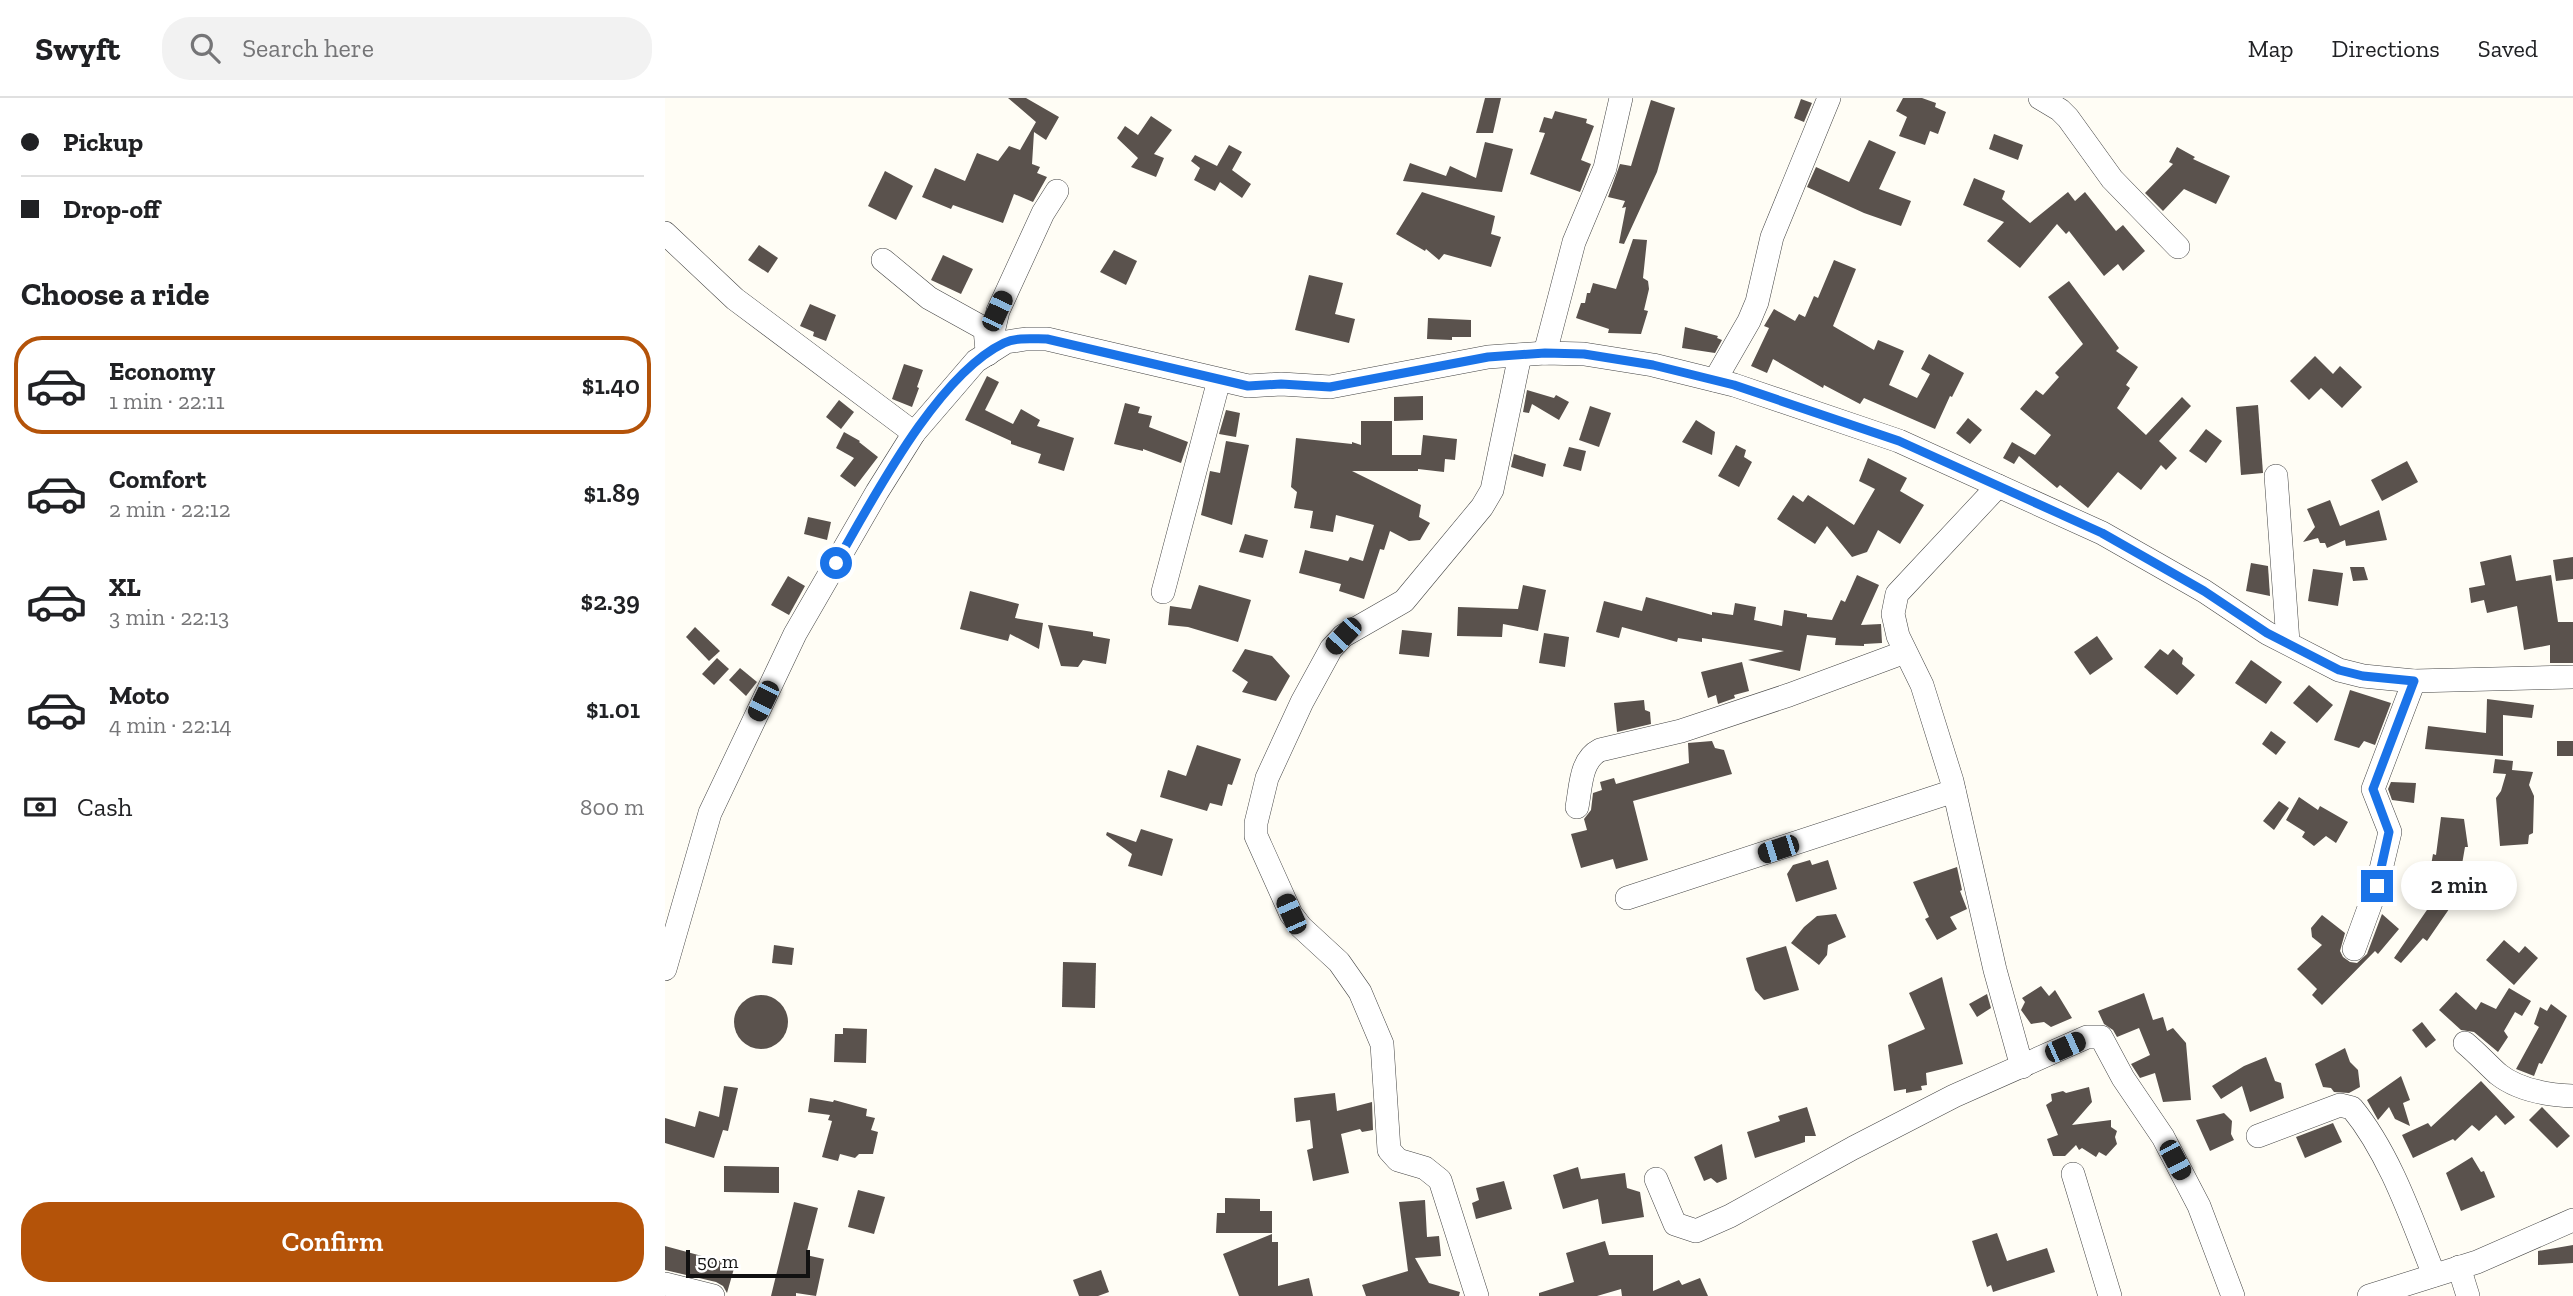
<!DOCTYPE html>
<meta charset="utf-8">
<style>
:root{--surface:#fff;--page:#f2f2f2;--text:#202124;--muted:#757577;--line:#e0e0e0;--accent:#b45309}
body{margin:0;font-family:"Zilla Slab",serif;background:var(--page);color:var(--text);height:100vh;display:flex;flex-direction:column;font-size:26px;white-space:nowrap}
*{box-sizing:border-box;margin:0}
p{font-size:23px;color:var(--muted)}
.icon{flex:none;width:38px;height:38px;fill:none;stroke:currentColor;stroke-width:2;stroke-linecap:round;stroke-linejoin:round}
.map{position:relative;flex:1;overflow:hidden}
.panel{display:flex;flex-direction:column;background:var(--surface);width:665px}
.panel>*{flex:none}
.hud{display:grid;align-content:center;height:154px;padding:0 21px;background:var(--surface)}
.scale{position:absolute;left:21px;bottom:18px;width:124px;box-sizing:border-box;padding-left:7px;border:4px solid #111;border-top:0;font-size:19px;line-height:24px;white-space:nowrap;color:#111;-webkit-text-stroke:5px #fff;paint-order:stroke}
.end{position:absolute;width:32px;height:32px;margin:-16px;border:9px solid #1a73e8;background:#fff;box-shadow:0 0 0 4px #fff}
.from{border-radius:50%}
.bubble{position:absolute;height:49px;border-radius:24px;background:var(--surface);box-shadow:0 4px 10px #0003;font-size:23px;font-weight:600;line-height:49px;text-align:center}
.car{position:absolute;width:21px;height:42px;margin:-21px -10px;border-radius:9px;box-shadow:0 0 5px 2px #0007;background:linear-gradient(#222 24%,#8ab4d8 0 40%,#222 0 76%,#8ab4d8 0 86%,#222 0)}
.hud b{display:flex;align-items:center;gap:24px;height:66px;font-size:26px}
.hud b+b{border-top:2px solid var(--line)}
.hud i{width:18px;height:18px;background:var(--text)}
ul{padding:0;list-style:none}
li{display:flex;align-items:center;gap:21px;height:98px;margin:0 14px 10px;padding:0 7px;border:4px solid transparent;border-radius:28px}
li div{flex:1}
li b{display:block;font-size:26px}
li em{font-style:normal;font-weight:600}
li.active{border-color:var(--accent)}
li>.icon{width:63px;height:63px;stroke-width:1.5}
h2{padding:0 21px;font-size:32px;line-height:84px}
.pay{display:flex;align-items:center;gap:18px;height:77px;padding:0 21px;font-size:26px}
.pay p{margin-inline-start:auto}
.button{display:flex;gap:14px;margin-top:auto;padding:14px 21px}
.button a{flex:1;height:80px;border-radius:28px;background:var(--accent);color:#fff;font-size:28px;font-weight:600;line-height:80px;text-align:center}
header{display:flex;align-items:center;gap:42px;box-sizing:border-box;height:98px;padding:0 35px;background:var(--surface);border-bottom:2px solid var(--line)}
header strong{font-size:33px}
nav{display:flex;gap:38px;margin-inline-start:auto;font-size:24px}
.search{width:490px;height:63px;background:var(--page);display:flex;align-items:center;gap:18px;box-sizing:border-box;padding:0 24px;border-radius:28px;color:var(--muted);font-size:26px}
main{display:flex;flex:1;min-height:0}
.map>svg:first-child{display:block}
.building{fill:#5a524d}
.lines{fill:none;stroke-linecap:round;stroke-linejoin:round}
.minor-casing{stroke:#444;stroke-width:24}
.minor{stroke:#fff;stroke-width:23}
.route{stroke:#1a73e8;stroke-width:9}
</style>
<header>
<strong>Swyft</strong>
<div class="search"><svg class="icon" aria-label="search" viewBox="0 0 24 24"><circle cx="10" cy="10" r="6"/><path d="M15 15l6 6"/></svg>Search here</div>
<nav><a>Map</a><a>Directions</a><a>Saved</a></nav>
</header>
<main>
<section class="panel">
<div class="hud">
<b><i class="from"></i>Pickup</b>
<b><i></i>Drop-off</b>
</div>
<h2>Choose a ride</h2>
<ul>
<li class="active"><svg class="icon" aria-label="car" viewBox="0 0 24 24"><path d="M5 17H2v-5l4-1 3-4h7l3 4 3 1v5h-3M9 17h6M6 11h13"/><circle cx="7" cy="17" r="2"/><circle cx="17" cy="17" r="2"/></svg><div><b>Economy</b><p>1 min · 22:11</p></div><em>$1.40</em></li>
<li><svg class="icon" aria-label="car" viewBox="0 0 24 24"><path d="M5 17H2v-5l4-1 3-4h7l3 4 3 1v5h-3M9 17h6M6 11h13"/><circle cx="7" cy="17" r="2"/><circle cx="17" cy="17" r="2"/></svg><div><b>Comfort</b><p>2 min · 22:12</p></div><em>$1.89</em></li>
<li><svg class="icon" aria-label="car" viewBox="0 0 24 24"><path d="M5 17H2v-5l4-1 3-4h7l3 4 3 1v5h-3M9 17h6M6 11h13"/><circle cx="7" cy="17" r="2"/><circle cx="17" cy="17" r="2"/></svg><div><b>XL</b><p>3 min · 22:13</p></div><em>$2.39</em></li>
<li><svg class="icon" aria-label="car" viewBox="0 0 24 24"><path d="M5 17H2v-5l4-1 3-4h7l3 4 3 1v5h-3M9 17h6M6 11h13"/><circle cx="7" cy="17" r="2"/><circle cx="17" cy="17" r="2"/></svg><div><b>Moto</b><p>4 min · 22:14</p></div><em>$1.01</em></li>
</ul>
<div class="pay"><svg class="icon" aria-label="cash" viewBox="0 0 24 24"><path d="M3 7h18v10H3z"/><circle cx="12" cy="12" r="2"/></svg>Cash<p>800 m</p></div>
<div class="button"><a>Confirm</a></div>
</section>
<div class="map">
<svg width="1908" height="1198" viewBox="0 0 1908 1198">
<rect width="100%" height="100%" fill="#fffdf5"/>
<!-- building -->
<g class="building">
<polygon points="343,0 361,0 394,19 381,42 369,34 367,66 375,69 372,75 382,79 368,104 349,96 338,125 288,107 286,111 257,99 270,70 300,83 312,55 333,63 344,48 355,52 371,24"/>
<polygon points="820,0 836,0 828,35 811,35"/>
<polygon points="1238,0 1257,0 1271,5 1270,9 1281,14 1273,36 1265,33 1260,47 1234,38 1242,19 1231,13"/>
<polygon points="1136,1 1147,5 1139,24 1129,20"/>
<polygon points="986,2 1010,10 992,74 959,146 954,145 961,109 957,110 960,103 943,99 955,66 966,68"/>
<polygon points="890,13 922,21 921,25 929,28 916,62 926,66 915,94 865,76 880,35 874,34 879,19 887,21"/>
<polygon points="486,18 507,32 489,56 499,60 491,79 466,69 473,60 452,40 460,28 473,37"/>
<polygon points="1329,36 1358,47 1353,62 1324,51"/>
<polygon points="1204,42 1231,54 1214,91 1246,103 1236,128 1199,115 1142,89 1151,69 1184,84"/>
<polygon points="820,44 848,51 837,94 738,83 745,65 781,78 785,68 811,80"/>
<polygon points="564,47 577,54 567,72 586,86 577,100 555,84 550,93 529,82 535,70 526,63 530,57 552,68"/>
<polygon points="1512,49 1530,59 1528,61 1565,78 1551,106 1519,91 1498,113 1480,95 1508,66 1504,64"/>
<polygon points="220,73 248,88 231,122 203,108"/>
<polygon points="1309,80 1340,93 1337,101 1365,125 1403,94 1410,103 1420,94 1451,133 1458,127 1480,153 1458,173 1453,166 1439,178 1404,133 1401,136 1392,126 1355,170 1322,143 1339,124 1298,107"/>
<polygon points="757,94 830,118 826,136 836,139 826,169 779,156 774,162 761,151 760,153 731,136"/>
<polygon points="968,141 982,142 978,180 983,183 984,191 979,212 983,213 976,236 943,235 944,231 911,220 916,205 920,205 922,195 925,195 928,185 951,191"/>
<polygon points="94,147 113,160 103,175 83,162"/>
<polygon points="449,152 472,163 461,187 435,174"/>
<polygon points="278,157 308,171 296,196 266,182"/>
<polygon points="1169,162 1191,171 1168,228 1209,252 1213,242 1239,253 1224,287 1252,300 1265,276 1256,271 1264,256 1299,275 1287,299 1285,298 1270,331 1199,300 1195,306 1159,287 1158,290 1108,261 1102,275 1086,268 1104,230 1099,228 1109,211 1130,223 1134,216 1140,219 1149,198 1153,200"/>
<polygon points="644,177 678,185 670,216 690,221 684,245 630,232"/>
<polygon points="1404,183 1454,250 1451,253 1473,269 1461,287 1465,290 1452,310 1481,337 1517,299 1526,308 1494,343 1512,360 1501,372 1496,367 1476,392 1453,374 1423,410 1395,387 1392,390 1354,358 1349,366 1338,360 1347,344 1370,357 1386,337 1355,311 1371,292 1378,297 1394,279 1390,275 1418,246 1383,199"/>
<polygon points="145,206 171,217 161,243 148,238 149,234 135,228"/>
<polygon points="763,220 806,222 806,239 787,239 787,242 762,241"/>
<polygon points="1020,229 1053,238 1052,240 1057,242 1050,255 1017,250"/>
<polygon points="1650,258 1668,276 1675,268 1697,289 1677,310 1656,290 1644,302 1625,283"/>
<polygon points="239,266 258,272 252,289 254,290 247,309 227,301"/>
<polygon points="322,278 334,284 320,312 348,326 356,311 375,322 372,328 409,340 399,373 373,365 376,356 346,346 346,343 300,322"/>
<polygon points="862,292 889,300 891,297 904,304 894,322 867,306 864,315 858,314"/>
<polygon points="758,298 758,322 729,323 729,299"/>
<polygon points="174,302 189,314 176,331 161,319"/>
<polygon points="460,305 475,309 473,315 487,318 484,329 523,344 516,365 478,351 478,353 449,346"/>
<polygon points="1593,307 1598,375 1576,377 1571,309"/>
<polygon points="925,308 946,315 934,349 914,342"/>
<polygon points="561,312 575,315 571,339 554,336"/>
<polygon points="1303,320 1317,332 1305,346 1291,335"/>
<polygon points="1031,322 1050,334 1047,357 1017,344"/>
<polygon points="696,323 727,323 727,357 756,357 758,337 792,341 790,362 780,361 779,374 753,371 753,373 687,373 756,407 754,419 765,425 755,442 744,443 725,433 719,452 715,451 699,501 674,493 676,486 634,475 640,452 683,463 685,459 698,463 709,427 671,417 668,434 645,430 648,413 629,410 632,394 626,389 631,340 687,346 687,344 696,347"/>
<polygon points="1541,331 1557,343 1541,365 1524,353"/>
<polygon points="179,334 195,343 194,344 213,359 190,389 175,378 189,360 171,350"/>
<polygon points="561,343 584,347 567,427 536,417 545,373 555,375"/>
<polygon points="1071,347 1081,352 1079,359 1087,364 1074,389 1053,378"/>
<polygon points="904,349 921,353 916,373 898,368"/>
<polygon points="849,356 881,366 878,379 846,369"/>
<polygon points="1203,360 1242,380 1235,393 1259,407 1235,446 1213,432 1202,454 1187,459 1162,428 1150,446 1112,421 1128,397 1138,404 1143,397 1189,427 1210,391 1194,383"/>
<polygon points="1742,363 1753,384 1717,403 1706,382"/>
<polygon points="1665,402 1675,428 1714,412 1722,442 1681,448 1680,442 1662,450 1660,445 1655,445 1653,440 1638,444 1650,429 1642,411"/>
<polygon points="143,419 166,424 162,442 139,436"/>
<polygon points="580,436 603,442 598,460 574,454"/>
<polygon points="1846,457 1851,483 1886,477 1893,524 1908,524 1908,565 1885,565 1885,547 1859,552 1852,508 1822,515 1819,502 1806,505 1804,490 1820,487 1815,464"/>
<polygon points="1908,459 1908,481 1891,483 1888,462"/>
<polygon points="1586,465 1603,468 1605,498 1581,493"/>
<polygon points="1685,469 1699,469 1703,482 1688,483"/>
<polygon points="1648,471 1678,475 1673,508 1643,503"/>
<polygon points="1192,477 1214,487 1196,527 1216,526 1217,545 1199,546 1199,548 1170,547 1171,540 1142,537 1135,573 1083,562 1119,553 1037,540 1037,544 1013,540 1012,544 957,529 954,540 931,534 939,503 977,513 981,499 1047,517 1047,514 1068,517 1070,505 1091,509 1089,522 1117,528 1119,512 1142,516 1142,519 1167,522 1176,502 1180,504"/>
<polygon points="123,478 140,488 124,517 106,507"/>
<polygon points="534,487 586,502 573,544 523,529 503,527 505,508 526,511"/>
<polygon points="858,487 881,492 873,533 838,526 837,539 792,538 793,509 853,511"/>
<polygon points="305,493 354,506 350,520 378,525 374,551 345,536 343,543 295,531"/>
<polygon points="383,527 428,534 428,538 445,541 441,566 418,562 413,569 396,568"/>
<polygon points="30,529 55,553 44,563 21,539"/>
<polygon points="737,532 767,535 764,559 734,556"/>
<polygon points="879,535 904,539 900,569 874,565"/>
<polygon points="1432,538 1448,561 1425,577 1409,554"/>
<polygon points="580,551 607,558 625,578 611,603 577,594 583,584 567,573"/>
<polygon points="1495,551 1503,557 1508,551 1518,560 1517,566 1530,577 1512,597 1479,569"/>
<polygon points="52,560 64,571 49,587 37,576"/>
<polygon points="1586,562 1617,584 1601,606 1570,585"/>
<polygon points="1077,564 1084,593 1069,597 1070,600 1053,606 1051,597 1043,600 1036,574"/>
<polygon points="75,570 92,584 81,598 64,582"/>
<polygon points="1644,587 1668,607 1652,625 1628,605"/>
<polygon points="1685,592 1726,605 1710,647 1699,643 1694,650 1669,642"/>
<polygon points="1822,601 1869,607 1867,620 1838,617 1838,658 1760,651 1763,628 1821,635"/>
<polygon points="979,602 980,612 985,614 986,626 952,634 949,605"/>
<polygon points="1606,633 1621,644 1611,657 1597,646"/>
<polygon points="1047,643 1050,650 1059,652 1067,676 968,703 983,762 951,771 948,761 916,770 906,736 922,732 919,721 926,712 928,695 937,692 935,684 949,680 951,686 1024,665 1023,645"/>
<rect x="1892" y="643" width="16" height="15"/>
<polygon points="532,647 576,661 567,687 563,686 557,708 545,705 542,713 495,699 503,672 521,678"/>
<polygon points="1830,661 1848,663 1847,672 1868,674 1864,687 1869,698 1868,735 1864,737 1863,746 1835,748 1831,700 1836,693 1841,676 1828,675"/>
<polygon points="1726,684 1751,685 1749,705 1727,702 1723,691"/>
<polygon points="1634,699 1653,712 1655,708 1683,724 1671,745 1661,738 1649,748 1637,739 1640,734 1621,722"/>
<polygon points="1614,703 1624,710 1609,732 1598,723"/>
<polygon points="1776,719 1799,721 1803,749 1800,749 1791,801 1762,843 1758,840 1736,865 1729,860 1777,790 1765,788 1768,773 1765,773 1768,756 1771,757"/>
<polygon points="476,731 508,741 497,778 463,768 467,756 441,737 442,734 471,744"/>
<polygon points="1145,762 1147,767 1163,762 1172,791 1131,804 1122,776 1128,767"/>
<polygon points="1292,769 1297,792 1295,793 1302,811 1285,819 1292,831 1272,842 1260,821 1264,819 1248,784"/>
<polygon points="1171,816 1181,839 1163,847 1162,857 1154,867 1126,845 1139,829 1152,818"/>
<polygon points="1717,816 1734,831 1713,856 1710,853 1657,907 1647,897 1652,891 1632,871 1657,847 1647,839 1646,830 1657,817 1680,835 1675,853 1678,859 1685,864 1692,865 1702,856"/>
<polygon points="1839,842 1854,855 1860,848 1873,860 1849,887 1821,862"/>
<polygon points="109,847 129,850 127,867 107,865"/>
<polygon points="1121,848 1134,892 1099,902 1090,892 1081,860"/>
<polygon points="398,864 431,865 430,910 397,909"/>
<polygon points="1277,879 1298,966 1261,975 1262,987 1256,988 1257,992 1241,995 1241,991 1229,993 1223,947 1260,931 1244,895"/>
<polygon points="1376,888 1384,898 1390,892 1407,920 1386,929 1379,924 1366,926 1356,912 1360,904 1357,900"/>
<polygon points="1844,890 1866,903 1857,918 1850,914 1839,933 1843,939 1833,954 1809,934 1796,932 1774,912 1791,894 1811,912 1816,904 1831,911"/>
<polygon points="1479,895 1488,922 1498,919 1502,933 1508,930 1521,945 1526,1002 1498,1004 1490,975 1475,980 1466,966 1485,957 1474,930 1452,939 1448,932 1439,926 1433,913"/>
<polygon points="1322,896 1326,910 1312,919 1304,906"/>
<circle cx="96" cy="924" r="27"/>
<polygon points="1886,906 1902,918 1877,966 1874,965 1869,978 1851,971 1874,929 1869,926 1875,909 1882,913"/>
<polygon points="1757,924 1771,942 1761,950 1747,932"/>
<polygon points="178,930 202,931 201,965 169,964 170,936 178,936"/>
<polygon points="1680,950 1685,964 1693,972 1695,989 1684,995 1669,994 1666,990 1658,989 1650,966"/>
<polygon points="1601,959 1610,983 1616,985 1619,1000 1585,1014 1577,988 1556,1001 1547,988 1579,968"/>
<polygon points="1736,978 1745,1002 1738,1005 1745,1028 1730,1021 1724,1009 1713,1022 1702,1002"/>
<polygon points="1816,983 1850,1019 1840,1027 1831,1017 1814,1033 1807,1027 1790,1043 1788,1041 1748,1060 1737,1037 1763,1025 1766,1029"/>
<polygon points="59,988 73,990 63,1033 58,1032 49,1060 0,1045 0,1020 30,1029 34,1013 54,1019"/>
<polygon points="1424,989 1427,1004 1407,1027 1446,1022 1446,1029 1452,1033 1450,1039 1452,1046 1441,1058 1434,1054 1431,1059 1417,1050 1414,1052 1411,1047 1400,1058 1388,1058 1382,1041 1393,1037 1381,1007 1387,1003 1386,996 1398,993 1401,995"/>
<polygon points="670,995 672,1013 707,1004 708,1032 697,1034 695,1031 676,1036 684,1075 648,1083 642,1052 648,1050 645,1022 631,1024 629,1000"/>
<polygon points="145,1000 168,1004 169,1002 202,1011 201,1018 210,1020 206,1032 213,1034 208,1056 194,1056 190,1060 175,1056 173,1063 157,1059 167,1023 163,1022 165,1017 143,1014"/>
<polygon points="1142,1009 1151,1038 1140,1038 1140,1044 1090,1060 1082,1034 1115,1023 1113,1018"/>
<polygon points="1877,1009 1905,1038 1892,1050 1864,1022"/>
<polygon points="1559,1015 1567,1023 1566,1036 1569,1042 1545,1053 1531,1022"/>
<polygon points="1668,1025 1677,1044 1640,1060 1631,1039"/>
<polygon points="1057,1046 1062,1081 1052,1085 1046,1080 1039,1083 1029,1059"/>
<polygon points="1807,1059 1816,1074 1819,1073 1830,1099 1796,1113 1781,1075"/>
<polygon points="59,1068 114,1069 114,1095 59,1094"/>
<polygon points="913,1069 916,1081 960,1075 962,1090 975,1094 979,1119 937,1126 933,1101 898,1111 888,1077"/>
<polygon points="839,1083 847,1111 811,1121 807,1105 814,1102 811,1090"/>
<polygon points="193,1092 220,1099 209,1136 183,1129"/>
<polygon points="560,1100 595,1101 595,1113 607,1113 607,1135 551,1135 552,1115 560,1115"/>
<polygon points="760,1102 762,1139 774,1138 776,1158 750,1160 764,1185 795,1194 794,1198 701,1198 697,1187 743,1173 734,1104"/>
<polygon points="129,1104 153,1110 141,1157 159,1161 151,1198 131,1195 131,1198 106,1198"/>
<polygon points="1332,1135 1342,1163 1382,1150 1390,1174 1328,1194 1326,1187 1322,1189 1307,1143"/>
<polygon points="607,1136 607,1144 613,1144 613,1188 644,1180 648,1198 574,1198 558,1156"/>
<polygon points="940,1143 944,1157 988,1157 988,1193 1014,1182 1017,1187 1035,1180 1043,1198 957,1198 956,1191 932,1198 874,1198 874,1195 909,1184 901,1155"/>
<polygon points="1908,1147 1908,1165 1873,1167 1873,1153"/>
<polygon points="0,1148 70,1167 62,1195 58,1188 51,1184 0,1172"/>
<polygon points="436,1172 444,1194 433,1198 414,1198 408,1182"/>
</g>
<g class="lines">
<!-- minor casing -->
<g class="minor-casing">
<g id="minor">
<polyline points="1375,0 1395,12 1403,20 1447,81 1513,149"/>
<polyline points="0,135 70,201 249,335"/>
<polyline points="218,162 264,200 320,231 322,253"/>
<polyline points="880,255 909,144 940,70 956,0"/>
<polyline points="323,256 333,213 378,115 392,93"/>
<polyline points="1050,282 1084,223 1092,204 1107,139 1164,0"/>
<polyline points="1611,378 1623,544"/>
<polyline points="1333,388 1232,496 1228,516 1233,538 1257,587 1287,683 1330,872 1357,969"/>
<polyline points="498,494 554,282"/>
<path d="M912,709C916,689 915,662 935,652L1016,633L1124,597L1240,554"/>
<polyline points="962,800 1289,693"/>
<polyline points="1689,851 1712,788 1725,734 1708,691 1749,583"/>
<polyline points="0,871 45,715 130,536 212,394 249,335 311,263 341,244 361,241 382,241 583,288 616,286 665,289 823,259 880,255 919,256 988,267 1069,287 1234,343 1437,435 1539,493 1602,535 1674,572 1698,578 1749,583 1908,579"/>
<path d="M1800,945C1812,955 1822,966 1833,976C1853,992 1883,997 1908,998"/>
<path d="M1593,1038L1675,1007L1687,1010C1725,1056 1747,1122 1769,1177"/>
<polyline points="1408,1076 1445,1198"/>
<polyline points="991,1081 1010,1126 1031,1133 1065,1118 1188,1050 1289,998 1422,939 1436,939 1458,980 1498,1039 1534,1108 1568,1198"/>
<polyline points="1794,1169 1803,1198"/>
<polyline points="0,1186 48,1198"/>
<polyline points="812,1198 775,1082 760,1070 733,1062 724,1052 717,946 695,894 674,864 636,829 626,816 591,738 591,725 602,680 637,604 666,551 678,538 739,503 817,409 827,392 855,257"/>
<polyline points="1704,1198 1812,1164 1908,1122"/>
</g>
</g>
<!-- minor -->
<use href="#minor" class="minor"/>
</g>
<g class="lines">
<!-- route -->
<path class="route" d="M171,465C208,401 272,277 339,245C352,239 368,241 382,241L583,288L616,286L665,289L823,259L880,255L919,256L988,267L1069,287L1234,343L1437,435L1539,493L1602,535L1674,572L1698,578L1749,583L1708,691L1724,734L1712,788"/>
</g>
</svg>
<div class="scale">50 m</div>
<i class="end from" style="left:171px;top:465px"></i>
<i class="end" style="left:1712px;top:788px"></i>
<div class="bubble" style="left:1736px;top:763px;width:116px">2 min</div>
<i class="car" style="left:332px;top:213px;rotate:25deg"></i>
<i class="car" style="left:678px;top:538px;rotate:223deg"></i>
<i class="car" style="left:98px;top:603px;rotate:206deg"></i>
<i class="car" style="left:1113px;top:751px;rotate:252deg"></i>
<i class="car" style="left:626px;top:816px;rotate:336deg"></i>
<i class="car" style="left:1400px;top:949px;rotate:66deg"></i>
<i class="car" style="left:1510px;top:1062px;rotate:152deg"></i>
</div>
</main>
